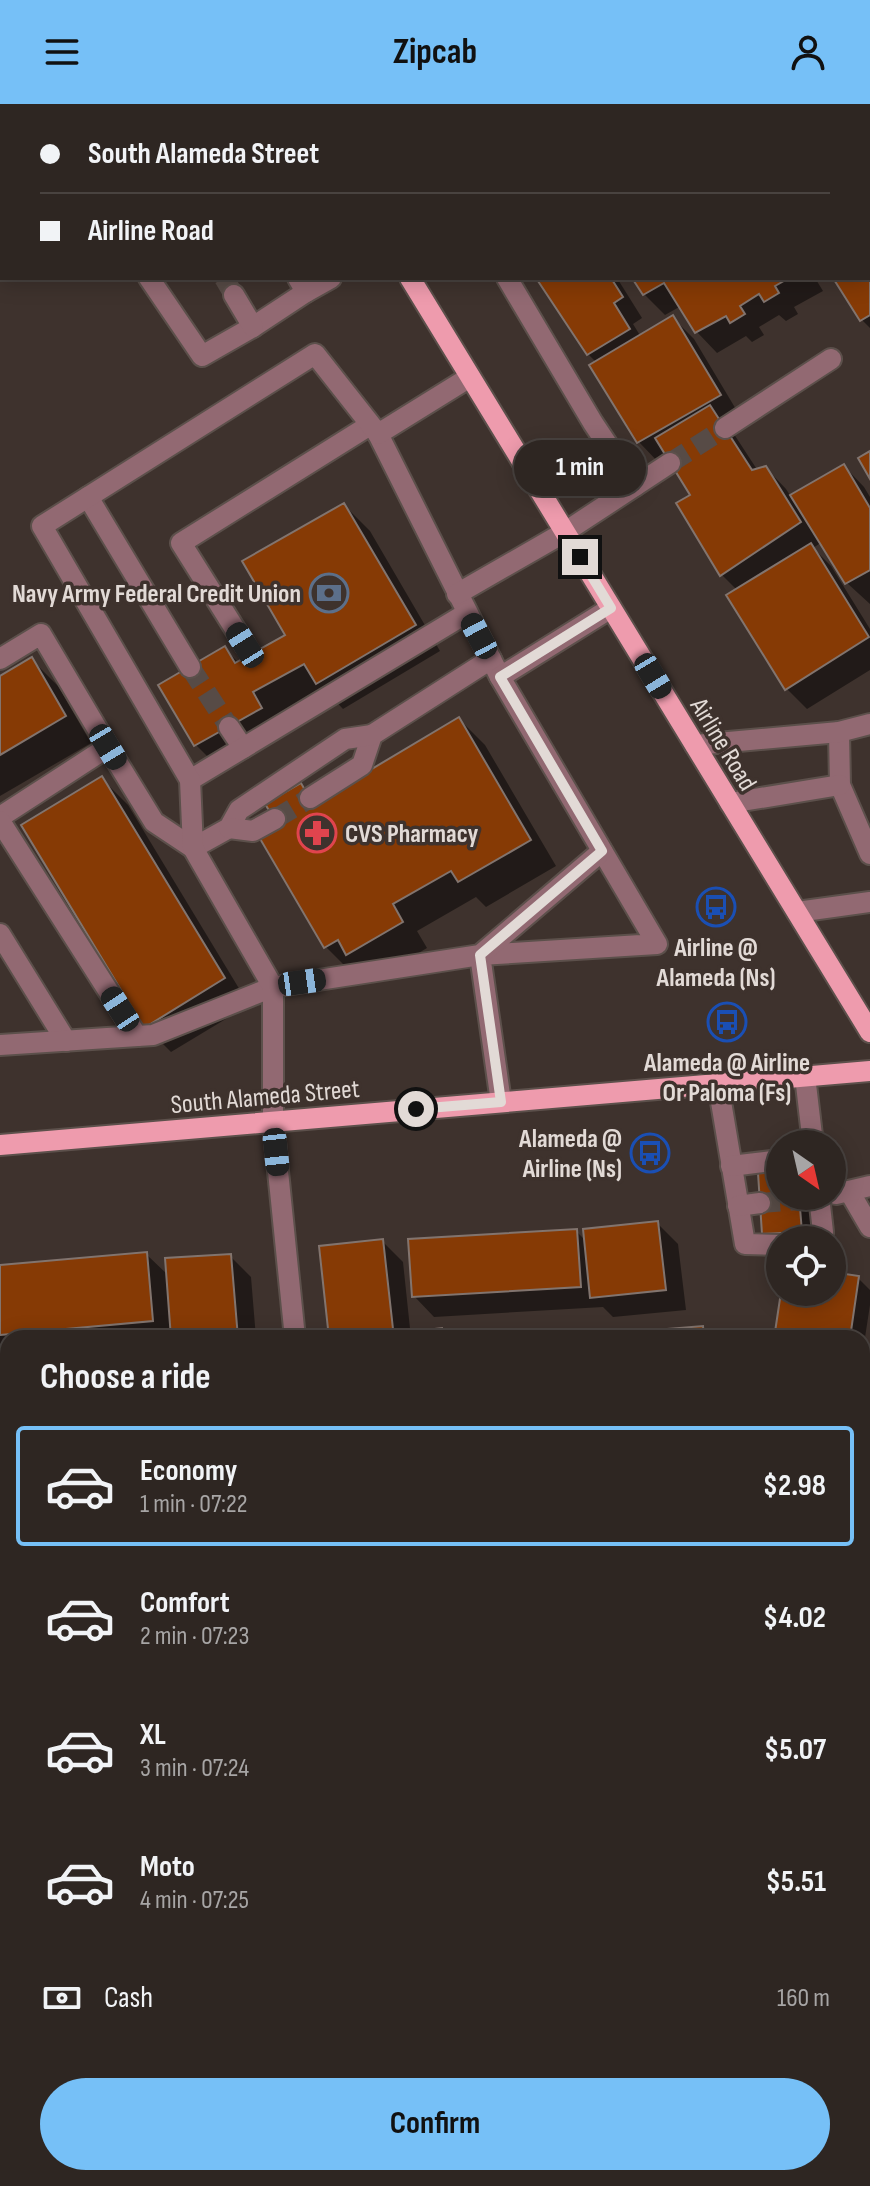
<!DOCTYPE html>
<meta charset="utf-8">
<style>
:root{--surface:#2e2622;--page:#3a322f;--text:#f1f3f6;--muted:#a7a5a5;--line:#494340;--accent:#76c0f7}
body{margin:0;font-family:"Sofia Sans Condensed",sans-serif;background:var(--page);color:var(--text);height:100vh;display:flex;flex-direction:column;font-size:30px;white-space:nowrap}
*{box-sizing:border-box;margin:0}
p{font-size:26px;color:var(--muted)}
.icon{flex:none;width:44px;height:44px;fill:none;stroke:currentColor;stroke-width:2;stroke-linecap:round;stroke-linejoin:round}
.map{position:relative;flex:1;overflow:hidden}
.sheet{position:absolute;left:0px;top:1226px;width:870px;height:856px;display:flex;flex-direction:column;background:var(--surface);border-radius:24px 24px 0 0;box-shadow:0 4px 20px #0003,0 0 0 2px var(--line)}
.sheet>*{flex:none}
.top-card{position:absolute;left:0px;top:0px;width:870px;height:176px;box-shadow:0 4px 20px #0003,0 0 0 2px var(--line);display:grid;align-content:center;height:176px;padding:0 40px;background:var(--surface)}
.needle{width:52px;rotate:146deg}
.tools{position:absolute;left:766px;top:1026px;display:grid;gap:16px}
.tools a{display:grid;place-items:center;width:80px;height:80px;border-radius:50%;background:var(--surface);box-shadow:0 4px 20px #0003,0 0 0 2px var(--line);font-size:40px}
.end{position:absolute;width:36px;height:36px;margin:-18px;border:10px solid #e2dad6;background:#111;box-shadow:0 0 0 4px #111}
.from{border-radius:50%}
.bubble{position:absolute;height:56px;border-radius:28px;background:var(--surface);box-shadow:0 4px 20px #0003,0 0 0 2px var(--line);font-size:26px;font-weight:700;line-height:56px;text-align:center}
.car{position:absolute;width:24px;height:48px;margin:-24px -12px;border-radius:10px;box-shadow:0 0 6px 2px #0007;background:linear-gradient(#222 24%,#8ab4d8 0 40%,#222 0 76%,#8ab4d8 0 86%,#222 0)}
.top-card b{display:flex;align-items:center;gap:28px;height:76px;font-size:30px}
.top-card b+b{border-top:2px solid var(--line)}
.top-card i{width:20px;height:20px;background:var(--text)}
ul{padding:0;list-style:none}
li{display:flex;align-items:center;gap:24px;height:120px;margin:0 16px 12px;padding:0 24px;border:4px solid transparent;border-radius:8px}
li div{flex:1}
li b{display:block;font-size:30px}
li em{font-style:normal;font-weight:700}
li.active{border-color:var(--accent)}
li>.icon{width:72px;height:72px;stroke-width:1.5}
h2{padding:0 40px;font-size:36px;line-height:96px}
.pay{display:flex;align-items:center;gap:20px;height:88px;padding:0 40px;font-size:30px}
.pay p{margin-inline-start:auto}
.button{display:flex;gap:16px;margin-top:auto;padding:16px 40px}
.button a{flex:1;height:92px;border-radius:48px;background:var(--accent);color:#111;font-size:32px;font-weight:700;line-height:92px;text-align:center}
header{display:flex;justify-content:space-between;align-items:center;height:104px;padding:0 40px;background:var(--accent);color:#111;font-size:36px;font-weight:700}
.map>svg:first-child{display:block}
.shadow{fill:#0007}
.building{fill:#863a05;stroke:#82746e;stroke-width:2}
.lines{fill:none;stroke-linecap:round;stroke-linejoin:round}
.minor-tunnel{stroke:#574b46;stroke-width:20;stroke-dasharray:20 10;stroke-linecap:butt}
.minor-casing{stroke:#5c504b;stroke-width:24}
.major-casing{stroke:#5c504b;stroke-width:24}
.minor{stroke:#926972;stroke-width:20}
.major{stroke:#ee9bad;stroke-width:20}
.route{stroke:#e2dad6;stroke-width:10}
.labels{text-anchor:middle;stroke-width:7;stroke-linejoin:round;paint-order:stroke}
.poi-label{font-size:26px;font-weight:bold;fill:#e2dad6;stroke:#3e322d;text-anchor:end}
.street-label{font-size:26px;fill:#e2dad6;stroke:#3e322d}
</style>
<header><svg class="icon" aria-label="menu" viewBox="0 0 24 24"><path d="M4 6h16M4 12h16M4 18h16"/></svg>Zipcab<svg class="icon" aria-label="person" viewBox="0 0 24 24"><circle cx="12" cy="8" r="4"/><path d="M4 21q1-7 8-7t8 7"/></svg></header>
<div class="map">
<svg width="870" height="2082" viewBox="0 0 870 2082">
<rect width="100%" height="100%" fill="#3e322d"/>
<!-- shadow -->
<g class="shadow">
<polygon points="808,0 854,0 856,2 804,2"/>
<polygon points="870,7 870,65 868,61 868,8"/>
<polygon points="868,78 870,81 870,224 862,216 834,174 868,174"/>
<polygon points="539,174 617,174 642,214 633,220 641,233 673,214 694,235 740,312 730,324 758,367 766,364 786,385 791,393 844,362 864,383 870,393 870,500 847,479 822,438 813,444 831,462 870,525 870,566 807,605 786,584 737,486 721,470 693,392 669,353 659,359 639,338 592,262 597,259 588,250"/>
<polygon points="635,174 815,174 823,187 794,203 798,210 786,217 779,211 759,223 764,231 752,238 746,232 717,249 697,228 681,202 665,211 644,190"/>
<polygon points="344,401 370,427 440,547 343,605 326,587 277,614 287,630 222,667 196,641 161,581 225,545 239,559 288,532"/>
<polygon points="32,556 58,582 91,639 0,692 0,574"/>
<polygon points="459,615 485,641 556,762 486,803 476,793 417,827 427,844 374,875 351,868 325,842 301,682 318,699"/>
<polygon points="102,675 128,701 249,901 171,948 145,922"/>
<polygon points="780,1070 780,1092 812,1092 815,1136 780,1136 778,1143 764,1129"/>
<polygon points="657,1119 678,1140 686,1206 613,1213 603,1203 434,1213 414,1192 576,1127 586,1137"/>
<polygon points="382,1137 403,1158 411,1234 332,1234"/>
<polygon points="146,1150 169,1172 230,1152 251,1173 256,1234 8,1234 8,1510 0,1502 0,1163"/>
<polygon points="832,1170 858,1174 870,1186 870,1201 862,1253 862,1234 784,1234 777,1227 783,1188 832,1188"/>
<polygon points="703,1224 712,1234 671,1234"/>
<polygon points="870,1270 870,1403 862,1404 862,1271"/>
<polygon points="870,1489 870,1575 862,1575 862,1490"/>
<polygon points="870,1582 870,1663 862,1663 862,1583"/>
<polygon points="862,1730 870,1737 870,1829 862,1830"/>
<polygon points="42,2074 140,2074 148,2082 34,2082"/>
<polygon points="150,2074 237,2074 238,2082 155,2082 151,2078"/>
<polygon points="246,2074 436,2074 410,2077 411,2082 341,2082 341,2077 315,2080 315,2082 246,2082"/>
</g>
<!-- building -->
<g class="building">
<polygon points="870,131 870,211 860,217 833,174 868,174 868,133"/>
<polygon points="536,174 611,174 623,193 614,199 630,225 587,251"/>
<polygon points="632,174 789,174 775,182 779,189 764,198 759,190 740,202 745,210 730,219 726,212 695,229 664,179 643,191"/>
<polygon points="673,211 721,291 637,339 589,261"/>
<polygon points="710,301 752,366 766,362 801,418 720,472 676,399 690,391 655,334"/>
<polygon points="870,347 870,375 858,354"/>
<polygon points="844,360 870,404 870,466 845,480 790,391"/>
<polygon points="344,399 416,521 316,580 304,560 253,588 262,604 194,642 158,581 225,542 235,559 285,531 242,457"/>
<polygon points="811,439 869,533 785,586 726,491"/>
<polygon points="32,553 66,612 0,651 0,572"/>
<polygon points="459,613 531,736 458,778 451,767 393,800 403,818 346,851 338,836 324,844 259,733 279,722 265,700 301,679 313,700"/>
<polygon points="102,672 225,874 144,924 21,721"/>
<polygon points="780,1068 780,1092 799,1092 802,1128 762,1130 758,1069"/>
<polygon points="658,1117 666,1186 590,1194 583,1125"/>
<polygon points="577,1125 581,1183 412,1193 408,1135"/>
<polygon points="383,1135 394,1234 329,1234 319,1142"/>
<polygon points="147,1148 153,1217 0,1231 0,1161"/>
<polygon points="231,1150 238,1234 171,1234 165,1154"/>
<polygon points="832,1168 859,1172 850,1234 813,1234 775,1228 781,1188 832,1188"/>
<polygon points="703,1222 704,1234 669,1234 668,1225"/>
<polygon points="442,1224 443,1234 418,1234 418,1227"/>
<polygon points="8,1241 8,1493 0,1494 0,1242"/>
<polygon points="870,1268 870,1381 862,1382 862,1269"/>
<polygon points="870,1487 870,1553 862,1554 862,1488"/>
<polygon points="8,1551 8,1658 0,1579 0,1552"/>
<polygon points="862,1580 870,1580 870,1641 862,1642"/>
<polygon points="0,1835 8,1835 8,1883 2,1884"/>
<polygon points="870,2041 870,2078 862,2070 862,2050"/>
<polygon points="39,2074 121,2074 114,2082 32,2082"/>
<polygon points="244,2074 296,2074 297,2082 244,2082"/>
<polygon points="339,2074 392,2074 393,2082 339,2082"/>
</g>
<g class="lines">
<!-- minor-tunnel -->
<g class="minor-tunnel">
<polyline points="224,174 234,191"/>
<polyline points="670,359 725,324"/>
<polyline points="190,563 229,623"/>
<polyline points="275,715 310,694"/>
<polyline points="760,1099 800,1096"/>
</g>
<!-- minor casing -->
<g class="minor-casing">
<g id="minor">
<polyline points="32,0 33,2"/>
<polyline points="116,0 117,2"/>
<polyline points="194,0 196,2"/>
<polyline points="415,0 417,2"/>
<polyline points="66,2 69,0"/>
<polyline points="569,2 573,0"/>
<polyline points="765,2 768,0"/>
<polyline points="149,174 202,252 253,223 306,188"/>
<polyline points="298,174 306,188 331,174"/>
<polyline points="507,174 593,319 635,382"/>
<polyline points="234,191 253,223"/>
<polyline points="725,324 831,255"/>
<polyline points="378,330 500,573 657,840 480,851 501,998"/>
<polyline points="88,393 190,563"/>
<polyline points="457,490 565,428 670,359"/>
<polyline points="245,541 181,439 370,321"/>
<polyline points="0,555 41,530 108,643"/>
<polyline points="500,573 611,504"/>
<polyline points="229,623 243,644"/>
<polyline points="839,628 840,681 870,750"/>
<polyline points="695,641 839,628 870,620"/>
<polyline points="190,676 467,509"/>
<polyline points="310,694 362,661 372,631 491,555"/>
<polyline points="730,699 840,681"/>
<polyline points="0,713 108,643 154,718 193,744 229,724 239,706 345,635 372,631"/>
<polyline points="0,717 137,932"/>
<polyline points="229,724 253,727 275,715"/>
<polyline points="797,808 870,798"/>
<polyline points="0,830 66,937"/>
<polyline points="0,941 153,931 273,883 480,851 602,747"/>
<polyline points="805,972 813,1040"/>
<polyline points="718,980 745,1140 780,1141"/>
<polyline points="731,1062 780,1056"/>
<polyline points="849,1087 870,1123"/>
<polyline points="836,1090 870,1082"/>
<polyline points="738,1102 760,1099"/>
<polyline points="815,1136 823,1128 819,1092"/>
<polyline points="295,1234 273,1018 273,883 193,744 190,676 42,422 315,250 378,330 470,273"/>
<polyline points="862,1457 870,1456"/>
<polyline points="0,1523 8,1522"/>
<polyline points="862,1892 870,1891"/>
<polyline points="0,1953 8,1952"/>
<polyline points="760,2082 766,2074"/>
</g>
</g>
<!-- major casing -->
<g class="major-casing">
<g id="major">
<polyline points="303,0 304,2"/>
<polyline points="410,174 870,928"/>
<polyline points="0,1041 870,967"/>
</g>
</g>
<!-- minor -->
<use href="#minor" class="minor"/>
<!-- major -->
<use href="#major" class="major"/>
</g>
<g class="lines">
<!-- route -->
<polyline class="route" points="416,1005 501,998 480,851 602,747 500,573 611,504 580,453"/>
</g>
<!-- icons -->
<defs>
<g id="bank-ring" transform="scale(2)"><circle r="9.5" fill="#3e322d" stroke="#5c6f8a" stroke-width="1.5"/><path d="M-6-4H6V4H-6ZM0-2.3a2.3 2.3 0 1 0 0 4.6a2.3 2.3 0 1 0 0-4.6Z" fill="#5c6f8a"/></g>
<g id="pharmacy-ring" transform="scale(2)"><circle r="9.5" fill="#3e322d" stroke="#e0444e" stroke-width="1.5"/><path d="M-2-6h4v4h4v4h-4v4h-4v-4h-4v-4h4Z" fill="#e0444e"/></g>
<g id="bus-ring" transform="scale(2)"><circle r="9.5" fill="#3e322d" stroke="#1a4fb4" stroke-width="1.5"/><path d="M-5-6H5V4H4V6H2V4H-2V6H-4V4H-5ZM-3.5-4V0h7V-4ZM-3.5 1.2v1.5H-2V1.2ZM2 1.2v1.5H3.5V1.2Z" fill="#1a4fb4"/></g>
</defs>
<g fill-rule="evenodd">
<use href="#bank-ring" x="329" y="489"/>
<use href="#pharmacy-ring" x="317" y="729"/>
<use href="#bus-ring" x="716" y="803"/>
<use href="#bus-ring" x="727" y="918"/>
<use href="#bus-ring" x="650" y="1049"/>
</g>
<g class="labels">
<!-- poi labels -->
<g class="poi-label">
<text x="301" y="498">Navy Army Federal Credit Union</text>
<text x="345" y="738" text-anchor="start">CVS Pharmacy</text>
<text x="716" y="852" text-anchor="middle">Airline @<tspan x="716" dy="30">Alameda (Ns)</tspan></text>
<text x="727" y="967" text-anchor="middle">Alameda @ Airline<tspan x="727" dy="30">Or Paloma (Fs)</tspan></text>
<text x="622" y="1043">Alameda @<tspan x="622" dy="30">Airline (Ns)</tspan></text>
</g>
<!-- street labels -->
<g class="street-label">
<text transform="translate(724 640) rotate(59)" y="9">Airline Road</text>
<text transform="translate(265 992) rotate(-5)" y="9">South Alameda Street</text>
</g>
</g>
</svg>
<div class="tools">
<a><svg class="needle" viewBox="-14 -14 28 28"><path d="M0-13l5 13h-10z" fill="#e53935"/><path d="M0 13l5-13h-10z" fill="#a7a5a5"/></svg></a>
<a><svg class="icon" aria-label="locate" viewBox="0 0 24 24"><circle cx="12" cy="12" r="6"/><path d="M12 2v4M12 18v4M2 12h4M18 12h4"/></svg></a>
</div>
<i class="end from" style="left:416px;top:1005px"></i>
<i class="end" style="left:580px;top:453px"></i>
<div class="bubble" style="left:514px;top:336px;width:132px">1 min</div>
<i class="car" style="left:479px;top:532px;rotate:332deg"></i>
<i class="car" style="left:245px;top:541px;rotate:328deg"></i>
<i class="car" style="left:653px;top:572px;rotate:149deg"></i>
<i class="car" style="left:108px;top:643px;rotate:149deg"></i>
<i class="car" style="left:302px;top:878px;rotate:82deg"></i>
<i class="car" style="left:120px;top:905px;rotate:327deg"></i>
<i class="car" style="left:276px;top:1048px;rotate:174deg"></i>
<div class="top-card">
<b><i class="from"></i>South Alameda Street</b>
<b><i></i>Airline Road</b>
</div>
<section class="sheet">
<h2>Choose a ride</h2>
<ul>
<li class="active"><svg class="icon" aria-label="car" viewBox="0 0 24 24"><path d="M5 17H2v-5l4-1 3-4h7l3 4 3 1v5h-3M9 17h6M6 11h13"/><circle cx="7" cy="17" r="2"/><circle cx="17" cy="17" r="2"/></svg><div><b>Economy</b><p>1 min · 07:22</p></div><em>$2.98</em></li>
<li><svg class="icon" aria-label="car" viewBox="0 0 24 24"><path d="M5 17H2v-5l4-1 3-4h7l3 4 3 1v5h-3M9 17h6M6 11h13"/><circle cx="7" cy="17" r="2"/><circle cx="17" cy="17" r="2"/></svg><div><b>Comfort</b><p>2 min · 07:23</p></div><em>$4.02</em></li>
<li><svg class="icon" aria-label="car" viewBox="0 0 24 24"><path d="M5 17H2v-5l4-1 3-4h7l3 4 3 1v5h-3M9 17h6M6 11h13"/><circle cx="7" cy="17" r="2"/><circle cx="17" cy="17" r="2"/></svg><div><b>XL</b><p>3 min · 07:24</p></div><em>$5.07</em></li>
<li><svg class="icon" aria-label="car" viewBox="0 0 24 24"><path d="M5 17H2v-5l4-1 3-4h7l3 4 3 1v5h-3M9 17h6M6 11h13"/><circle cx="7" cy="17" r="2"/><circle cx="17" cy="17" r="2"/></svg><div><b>Moto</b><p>4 min · 07:25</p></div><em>$5.51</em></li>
</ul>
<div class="pay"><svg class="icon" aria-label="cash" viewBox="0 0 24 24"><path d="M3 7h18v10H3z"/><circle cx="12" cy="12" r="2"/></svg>Cash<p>160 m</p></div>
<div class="button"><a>Confirm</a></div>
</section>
</div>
